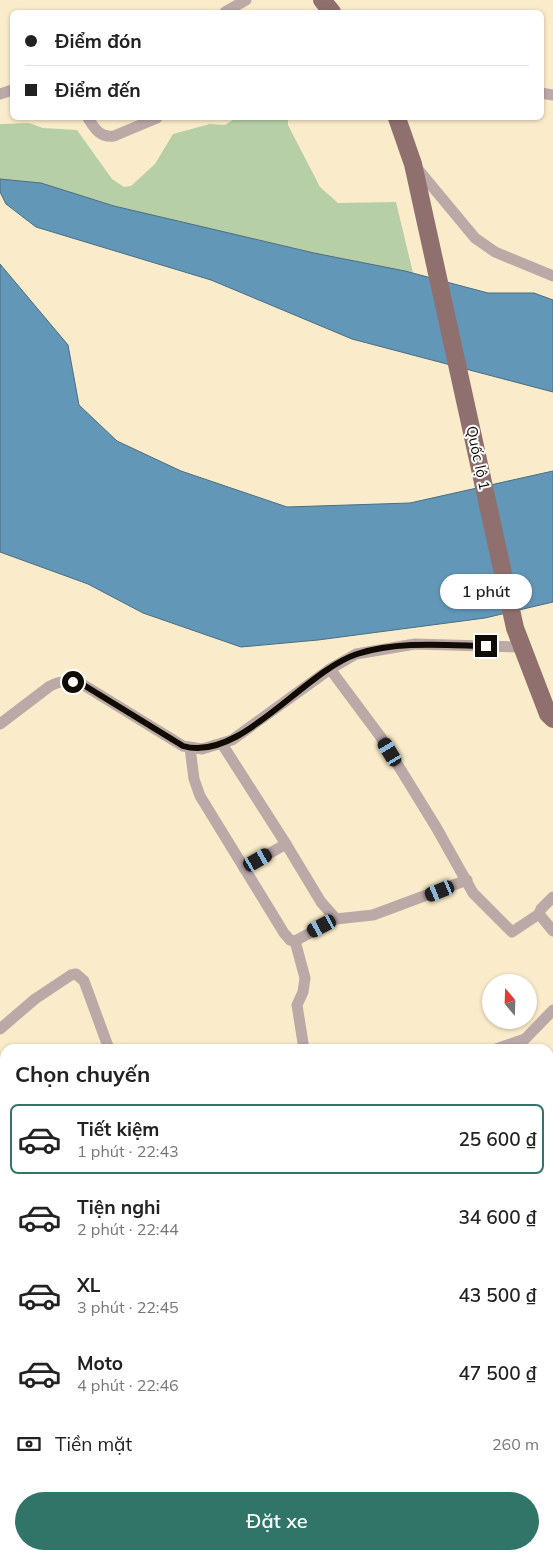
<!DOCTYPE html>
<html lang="vi">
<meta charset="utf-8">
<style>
:root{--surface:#fff;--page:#f2f2f2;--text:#222;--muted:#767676;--line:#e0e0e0;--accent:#317569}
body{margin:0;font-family:Mulish,sans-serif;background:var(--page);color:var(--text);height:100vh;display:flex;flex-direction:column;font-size:19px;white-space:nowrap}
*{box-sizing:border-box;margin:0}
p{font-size:16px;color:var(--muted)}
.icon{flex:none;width:28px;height:28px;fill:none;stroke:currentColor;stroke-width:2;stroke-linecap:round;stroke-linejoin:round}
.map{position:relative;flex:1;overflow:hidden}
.sheet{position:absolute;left:0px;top:1044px;width:554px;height:516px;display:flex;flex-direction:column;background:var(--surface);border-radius:15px 15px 0 0;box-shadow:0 1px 4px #0004}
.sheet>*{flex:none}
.hud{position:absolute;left:10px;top:10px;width:534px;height:110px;border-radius:8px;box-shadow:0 1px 4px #0004;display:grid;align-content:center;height:110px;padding:0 15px;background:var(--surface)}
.needle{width:32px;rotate:341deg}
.controls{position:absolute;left:482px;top:974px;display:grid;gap:10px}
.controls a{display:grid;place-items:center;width:55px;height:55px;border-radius:50%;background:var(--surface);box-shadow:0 1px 4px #0004;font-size:25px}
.end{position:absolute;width:22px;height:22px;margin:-11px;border:6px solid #100c02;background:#fff;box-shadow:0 0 0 2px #fff}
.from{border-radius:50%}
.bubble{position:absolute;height:35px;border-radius:18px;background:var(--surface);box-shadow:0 1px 4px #0004;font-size:16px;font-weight:600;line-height:35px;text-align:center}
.car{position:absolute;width:15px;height:30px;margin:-15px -8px;border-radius:6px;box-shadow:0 0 4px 1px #0007;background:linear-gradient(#222 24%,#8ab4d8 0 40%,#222 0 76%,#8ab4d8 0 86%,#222 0)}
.hud b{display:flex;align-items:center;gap:18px;height:48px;font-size:19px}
.hud b+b{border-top:1px solid var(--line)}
.hud i{width:12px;height:12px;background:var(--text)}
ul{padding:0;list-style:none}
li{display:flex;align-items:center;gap:15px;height:70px;margin:0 10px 8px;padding:0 5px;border:2px solid transparent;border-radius:8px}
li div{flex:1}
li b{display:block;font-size:19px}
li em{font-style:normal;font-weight:600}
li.current{border-color:var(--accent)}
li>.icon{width:45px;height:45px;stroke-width:1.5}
h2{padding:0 15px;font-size:22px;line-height:60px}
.pay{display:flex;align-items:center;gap:12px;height:55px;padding:0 15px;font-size:19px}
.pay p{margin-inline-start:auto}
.action{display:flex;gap:10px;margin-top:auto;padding:10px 15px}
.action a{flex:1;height:58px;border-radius:30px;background:var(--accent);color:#fff;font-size:20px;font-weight:600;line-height:58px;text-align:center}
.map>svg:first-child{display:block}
.green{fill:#b7cfa6}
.water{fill:#6397b7;stroke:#4a6d81}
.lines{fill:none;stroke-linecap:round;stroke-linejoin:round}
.canal{stroke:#6397b7;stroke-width:12}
.street{stroke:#bba9a8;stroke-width:11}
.primary{stroke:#90706f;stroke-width:18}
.route{stroke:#100c02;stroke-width:6}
.labels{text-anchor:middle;stroke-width:4;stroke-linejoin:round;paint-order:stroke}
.street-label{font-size:15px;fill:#100c02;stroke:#fff}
</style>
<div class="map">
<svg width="553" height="1559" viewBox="0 0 553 1559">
<rect width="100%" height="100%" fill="#faecca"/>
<!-- green -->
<polygon class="green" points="236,118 288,118 288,125 320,187 338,203 396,202 413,273 314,253 114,206 41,183 0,179 0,124 3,124 29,123 43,128 77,130 112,179 124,187 131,186 155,164 173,134 210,124 225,125"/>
<!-- water -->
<g class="water">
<polygon points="0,179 41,183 114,206 314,253 405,271 488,293 534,293 553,300 553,392 352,339 211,280 36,227 6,204 0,192"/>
<polygon points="0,264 68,345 79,405 117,441 181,471 287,507 410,503 553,471 553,602 485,618 318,640 241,647 143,613 88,584 0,552"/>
</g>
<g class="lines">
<!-- canal -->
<polyline class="canal" points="549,1232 553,1234"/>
<!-- street -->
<g class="street">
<polyline points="225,12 246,0"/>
<polyline points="541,93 553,95"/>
<polyline points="0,94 12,90"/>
<path d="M88,118C95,129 100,138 114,136L157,118"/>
<polyline points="416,167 475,238 495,252 553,276"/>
<polyline points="330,669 380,736 436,827 473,893 512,932 539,914"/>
<path d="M0,724L50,686C61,680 70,681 82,684L183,746L202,749L232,740L330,669L356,654L415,644L521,647"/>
<polyline points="222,744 286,844 321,902 336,919 373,915 467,880"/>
<polyline points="190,748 194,779 200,796 284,933 290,940 295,941 336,919"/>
<polyline points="244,868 286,844"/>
<polyline points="553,897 541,909 539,914 553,931"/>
<polyline points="295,941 305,978 303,992 297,1005 304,1049"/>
<polyline points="0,1029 35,999 71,975 76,974 84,981 109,1049"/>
<polyline points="496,1049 525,1039 553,1010"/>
<polyline points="549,1165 553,1188"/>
<polyline points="0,1229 5,1226"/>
<polyline points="549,1239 553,1241"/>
<polyline points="0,1443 5,1454"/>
<polyline points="28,1559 35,1555"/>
</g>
<!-- primary -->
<g class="primary">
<polyline points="322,0 332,12"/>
<polyline points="397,118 413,164 515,628 548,714 553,719"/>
</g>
</g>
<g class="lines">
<!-- route -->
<path class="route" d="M73,682L82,684L183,746C240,763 303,672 357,654C398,641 443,645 486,646"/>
</g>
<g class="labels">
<!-- street labels -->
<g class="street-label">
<text transform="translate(478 458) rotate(78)" y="5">Quốc lộ 1</text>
</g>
</g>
</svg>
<div class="controls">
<a><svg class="needle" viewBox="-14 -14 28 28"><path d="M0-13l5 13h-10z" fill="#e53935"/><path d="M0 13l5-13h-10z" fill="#767676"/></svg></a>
</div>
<i class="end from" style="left:73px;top:682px"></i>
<i class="end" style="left:486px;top:646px"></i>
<div class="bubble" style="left:440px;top:574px;width:92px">1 phút</div>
<i class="car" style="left:390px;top:752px;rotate:329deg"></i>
<i class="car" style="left:258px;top:860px;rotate:60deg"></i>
<i class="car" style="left:440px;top:891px;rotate:248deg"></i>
<i class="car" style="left:322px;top:926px;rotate:242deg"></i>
<div class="hud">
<b><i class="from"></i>Điểm đón</b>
<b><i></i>Điểm đến</b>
</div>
<section class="sheet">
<h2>Chọn chuyến</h2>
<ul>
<li class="current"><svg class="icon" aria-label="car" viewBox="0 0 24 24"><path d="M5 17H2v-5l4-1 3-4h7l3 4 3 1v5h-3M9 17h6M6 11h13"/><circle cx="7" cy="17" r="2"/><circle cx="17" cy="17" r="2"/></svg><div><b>Tiết kiệm</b><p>1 phút · 22:43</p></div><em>25 600 ₫</em></li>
<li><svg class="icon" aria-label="car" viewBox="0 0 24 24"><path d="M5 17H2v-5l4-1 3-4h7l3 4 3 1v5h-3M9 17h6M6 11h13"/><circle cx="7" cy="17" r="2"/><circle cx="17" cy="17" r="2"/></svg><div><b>Tiện nghi</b><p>2 phút · 22:44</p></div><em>34 600 ₫</em></li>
<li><svg class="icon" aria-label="car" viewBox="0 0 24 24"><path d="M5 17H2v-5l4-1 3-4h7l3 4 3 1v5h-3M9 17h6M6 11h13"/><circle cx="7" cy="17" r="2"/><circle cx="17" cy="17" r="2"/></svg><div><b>XL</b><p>3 phút · 22:45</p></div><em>43 500 ₫</em></li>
<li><svg class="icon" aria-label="car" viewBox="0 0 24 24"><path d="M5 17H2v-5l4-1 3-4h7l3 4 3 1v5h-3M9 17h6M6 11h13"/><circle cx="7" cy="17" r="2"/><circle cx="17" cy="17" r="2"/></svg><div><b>Moto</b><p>4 phút · 22:46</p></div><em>47 500 ₫</em></li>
</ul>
<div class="pay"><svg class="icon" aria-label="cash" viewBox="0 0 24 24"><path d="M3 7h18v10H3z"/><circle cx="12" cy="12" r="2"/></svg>Tiền mặt<p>260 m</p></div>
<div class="action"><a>Đặt xe</a></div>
</section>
</div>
